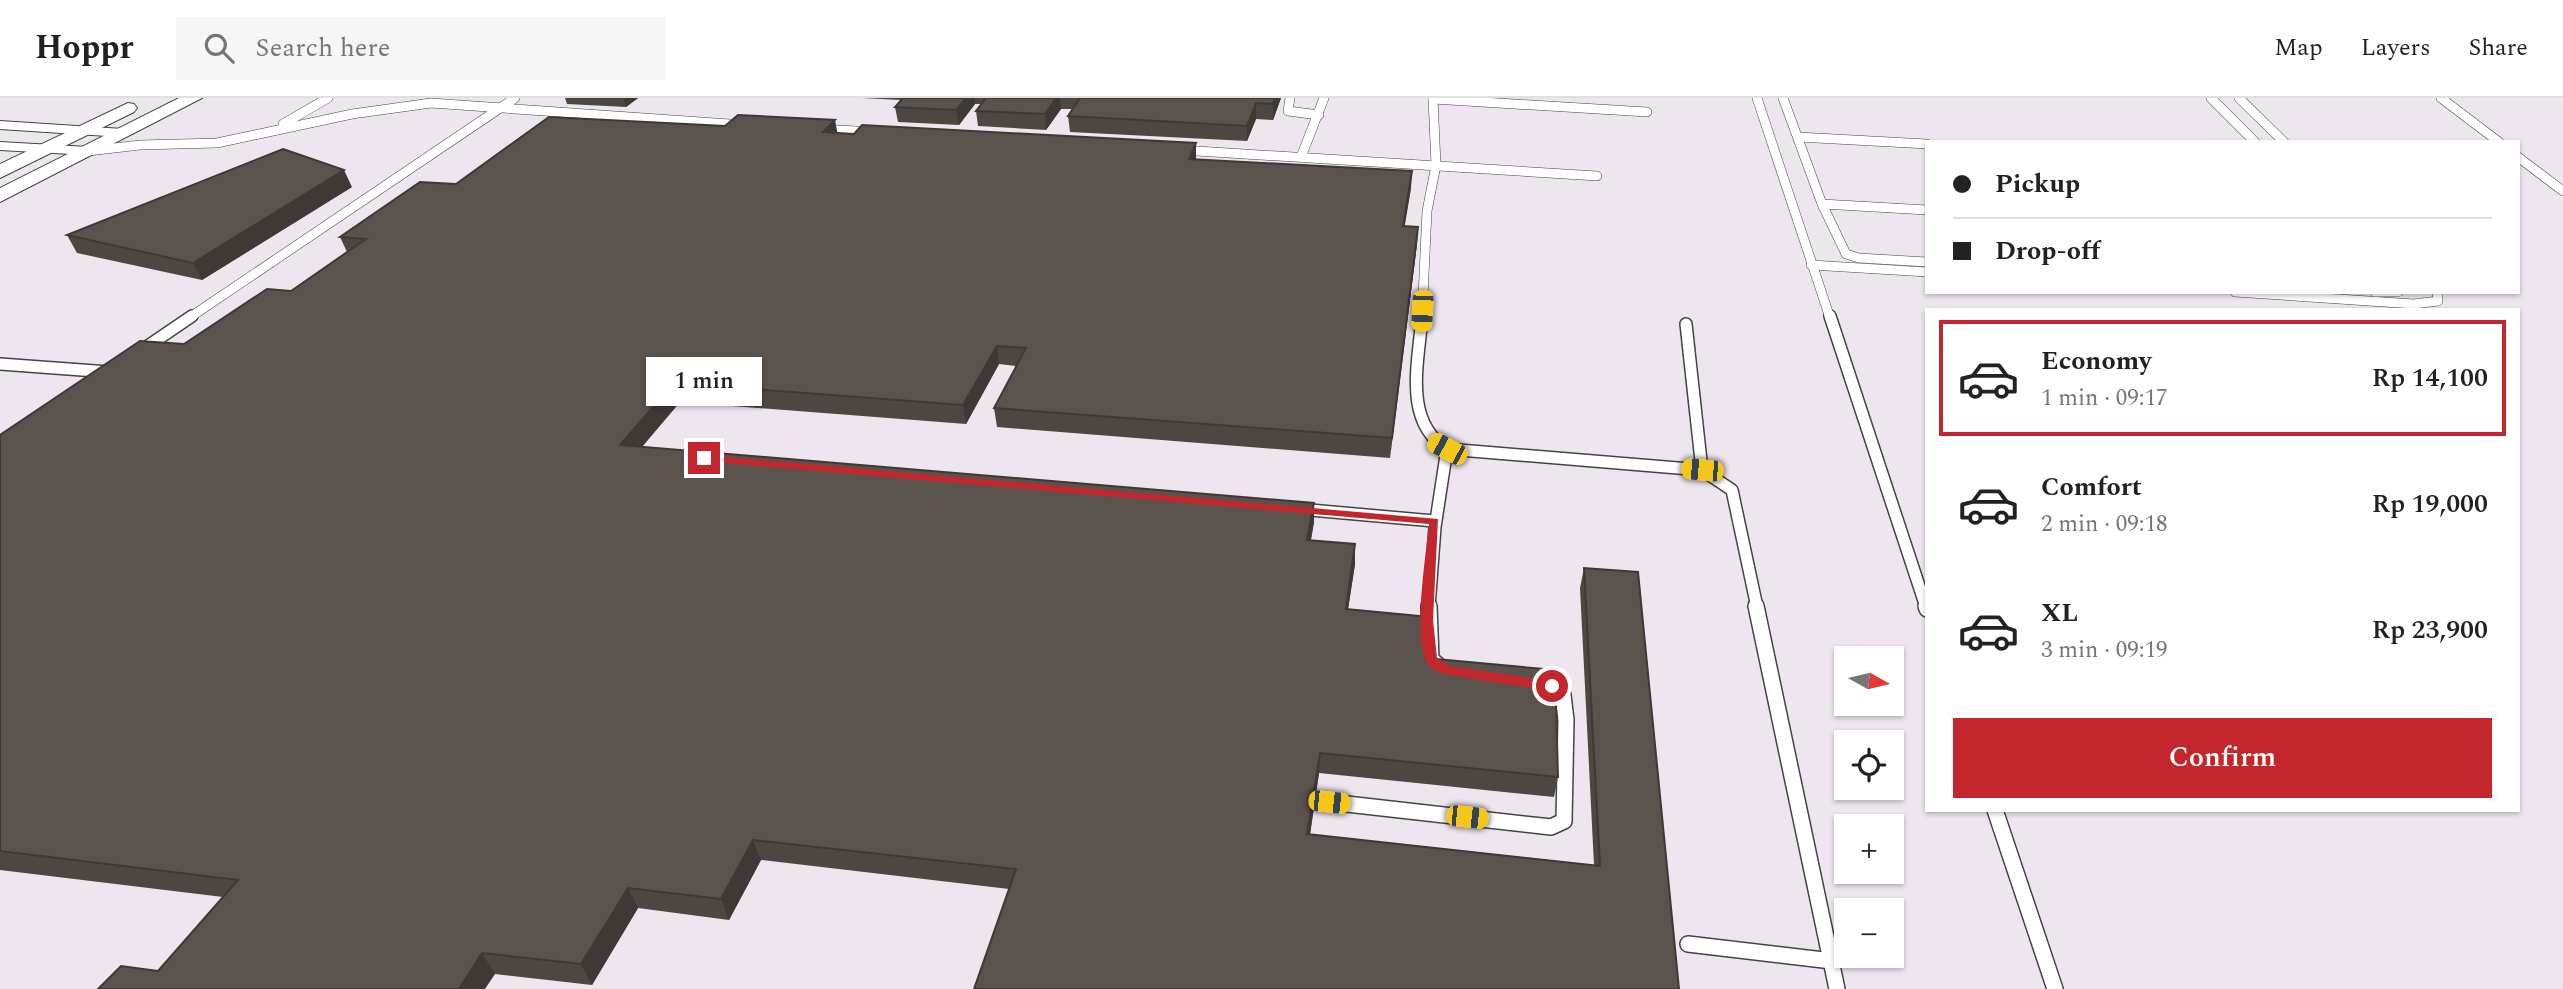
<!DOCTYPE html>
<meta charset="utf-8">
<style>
:root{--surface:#fff;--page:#f6f6f6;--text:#222;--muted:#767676;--line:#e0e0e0;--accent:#c4262e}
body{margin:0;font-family:Spectral,serif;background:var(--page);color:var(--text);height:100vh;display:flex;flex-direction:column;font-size:26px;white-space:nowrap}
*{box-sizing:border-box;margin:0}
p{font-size:23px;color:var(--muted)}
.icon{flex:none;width:38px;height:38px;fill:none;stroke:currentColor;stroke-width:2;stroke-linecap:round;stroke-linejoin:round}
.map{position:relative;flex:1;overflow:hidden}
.details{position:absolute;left:1925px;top:210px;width:595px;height:504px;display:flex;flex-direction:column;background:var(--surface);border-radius:0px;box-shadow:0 2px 5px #0004}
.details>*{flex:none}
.guide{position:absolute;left:1925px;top:42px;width:595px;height:154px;border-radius:0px;box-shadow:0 2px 5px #0004;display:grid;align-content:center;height:154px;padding:0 28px;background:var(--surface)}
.needle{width:46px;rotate:98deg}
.controls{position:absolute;left:1834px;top:548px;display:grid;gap:14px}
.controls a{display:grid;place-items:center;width:70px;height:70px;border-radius:0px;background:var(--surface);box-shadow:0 2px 5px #0004;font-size:35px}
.end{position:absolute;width:32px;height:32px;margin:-16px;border:9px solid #c4262e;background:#fff;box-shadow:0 0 0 4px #fff}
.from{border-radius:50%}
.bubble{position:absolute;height:49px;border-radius:0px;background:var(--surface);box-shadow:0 2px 5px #0004;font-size:23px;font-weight:600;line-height:49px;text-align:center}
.car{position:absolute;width:21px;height:42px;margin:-21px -10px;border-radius:9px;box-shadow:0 0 5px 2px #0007;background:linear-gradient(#f5c518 24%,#345 0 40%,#f5c518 0 76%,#345 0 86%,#f5c518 0)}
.guide b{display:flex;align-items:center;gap:24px;height:66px;font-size:26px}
.guide b+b{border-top:2px solid var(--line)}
.guide i{width:18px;height:18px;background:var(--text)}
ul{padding:12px 0 0;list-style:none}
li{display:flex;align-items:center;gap:21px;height:116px;margin:0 14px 10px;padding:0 14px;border:4px solid transparent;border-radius:0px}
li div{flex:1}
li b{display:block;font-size:26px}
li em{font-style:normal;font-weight:600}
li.current{border-color:var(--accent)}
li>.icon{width:63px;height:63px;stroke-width:1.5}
.button{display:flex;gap:14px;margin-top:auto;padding:14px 28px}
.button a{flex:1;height:80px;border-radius:0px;background:var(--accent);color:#fff;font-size:28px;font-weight:600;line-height:80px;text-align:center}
header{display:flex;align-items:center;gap:42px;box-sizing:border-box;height:98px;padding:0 35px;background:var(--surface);border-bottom:2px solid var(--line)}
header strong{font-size:33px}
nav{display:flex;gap:38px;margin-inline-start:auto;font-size:24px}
.search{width:490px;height:63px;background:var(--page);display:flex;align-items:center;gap:18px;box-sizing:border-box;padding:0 24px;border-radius:0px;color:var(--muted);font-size:26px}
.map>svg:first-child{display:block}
.industrial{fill:#eee6ef;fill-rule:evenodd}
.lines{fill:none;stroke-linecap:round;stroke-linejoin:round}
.service-far2-casing{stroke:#444;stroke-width:10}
.service-far1-casing{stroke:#444;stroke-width:14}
.service-casing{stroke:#444;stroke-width:18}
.minor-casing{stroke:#444;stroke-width:2}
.tertiary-casing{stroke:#444;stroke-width:2}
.service-far2{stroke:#fff;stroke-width:9}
.service-far1{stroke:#fff;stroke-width:11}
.service{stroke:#fff;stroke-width:15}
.minor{fill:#fff;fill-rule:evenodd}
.tertiary{fill:#fff;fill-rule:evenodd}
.wall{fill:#4d4742}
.shaded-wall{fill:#3f3936}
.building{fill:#5a524d;stroke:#3f3936;stroke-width:2}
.route{fill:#c4262e}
</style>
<header>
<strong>Hoppr</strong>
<div class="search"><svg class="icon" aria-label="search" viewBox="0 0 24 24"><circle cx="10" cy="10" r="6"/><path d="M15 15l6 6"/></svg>Search here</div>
<nav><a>Map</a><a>Layers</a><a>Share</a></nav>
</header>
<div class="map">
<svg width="2563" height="891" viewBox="0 0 2563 891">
<rect width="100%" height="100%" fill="#fffdf5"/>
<!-- industrial -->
<path class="industrial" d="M0,0H2563V891H0ZM1927,44H2518V194H1927ZM1927,212H2518V712H1927ZM1846,560H1892V606H1846ZM1846,644H1892V690H1846ZM1846,728H1892V774H1846ZM1846,812H1892V858H1846Z"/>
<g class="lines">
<!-- service-far2 casing -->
<g class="service-far2-casing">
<g id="service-far2">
<polyline points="1290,0 1288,13 1319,17"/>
<polyline points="1757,0 1830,220"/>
<polyline points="1783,0 1822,106 1846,156 1859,160 1927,164"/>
<polyline points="2211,0 2255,44"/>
<polyline points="2239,0 2284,44"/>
<polyline points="2441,0 2499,44"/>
<polyline points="1433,1 1647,14"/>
<polyline points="283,26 328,0"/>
<polyline points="821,31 873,34"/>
<polyline points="1798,39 1927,46"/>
<polyline points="1181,52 1597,78"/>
<polyline points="88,53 140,47 217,45 352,16 431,5 744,27"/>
<polyline points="1301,59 1324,0"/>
<polyline points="2518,59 2563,93"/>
<polyline points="1822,106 1927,112"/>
<polyline points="1811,167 1927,174"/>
<polyline points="2235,194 2414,206 2438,203 2437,194"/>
<polyline points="2375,194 2398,194"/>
<polyline points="189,220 515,0"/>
<polyline points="1422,220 1427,113 1436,67 1433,0"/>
</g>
</g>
<!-- service-far1 casing -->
<g class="service-far1-casing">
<g id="service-far1">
<path d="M1422,218C1419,263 1402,323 1447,351L1435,429L1429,509"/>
<polyline points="1830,218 1926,509"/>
<polyline points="1686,226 1702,372"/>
<polyline points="142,252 192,218"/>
<polyline points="0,266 109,274"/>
<polyline points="1447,351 1702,372 1732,392 1757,509"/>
<polyline points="1299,411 1434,423"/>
</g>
</g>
<!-- service casing -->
<g class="service-casing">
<g id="service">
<polyline points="1429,508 1431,561 1441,570"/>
<polyline points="1756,508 1837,891"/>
<polyline points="1926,508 1927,511"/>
<polyline points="1329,704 1551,729 1564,723 1566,622 1563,597 1552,588 1542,586"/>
<polyline points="1995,712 2055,891"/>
<polyline points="1688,846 1832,863"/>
</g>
</g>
<!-- minor casing -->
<g class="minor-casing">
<g id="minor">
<polygon points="0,23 123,31 130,35 123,39 0,31"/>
<polygon points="0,44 88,49 95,53 88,57 0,52"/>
</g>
</g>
<!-- tertiary casing -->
<g class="tertiary-casing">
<g id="tertiary">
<polygon points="179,0 202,0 0,104 0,90"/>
<polygon points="128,5 134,6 137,10 134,14 0,80 0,66"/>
</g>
</g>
<!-- service-far2 -->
<use href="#service-far2" class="service-far2"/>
<!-- service-far1 -->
<use href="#service-far1" class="service-far1"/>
<!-- service -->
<use href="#service" class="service"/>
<!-- minor -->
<use href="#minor" class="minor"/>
<!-- tertiary -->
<use href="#tertiary" class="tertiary"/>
</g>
<!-- wall -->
<g class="wall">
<polygon points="565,0 638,0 626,9 567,6"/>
<polygon points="862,0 1281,0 1273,22 1256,21 1247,43 1070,34 1068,18 1073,11 1061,11 1046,32 978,28 976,13 981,6 975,6 959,27 898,24 895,9 901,2"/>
<polygon points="837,35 1196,45 1196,61 1411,90 1404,128 1418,129 1417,146 1390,360 997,329 994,310 1016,268 999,266 966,326 680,304 642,349 1314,405 1314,424 1311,442 1355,466 1348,511 1425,560 1558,679 1554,699 1319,675 1310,736 1594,767 1580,490 1584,470 1679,891 1009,791 761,762 729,822 638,810 592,887 495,876 158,873 223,799 0,772 0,337 291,193 347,154 340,139 456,86"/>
<polygon points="352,89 202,182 77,155 67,137"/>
</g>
<!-- shaded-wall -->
<g class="shaded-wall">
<polygon points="623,0 638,0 626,9"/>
<polygon points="966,0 975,0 975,6 959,27 956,12"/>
<polygon points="1056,0 1060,0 1061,11 1046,32 1045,16"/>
<polygon points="1275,0 1281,0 1273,22 1273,6"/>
<polygon points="1256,5 1256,21 1247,43 1247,28"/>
<polygon points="835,22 838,38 823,34"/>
<polygon points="1196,45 1196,61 1189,61"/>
<polygon points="344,72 352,89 202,182 193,165"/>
<polygon points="1412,73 1411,90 1402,145 1403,128"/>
<polygon points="1418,129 1417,146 1390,360 1392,340"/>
<polygon points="997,248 999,266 966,326 963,307"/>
<polygon points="674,285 680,304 627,366 620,347"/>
<polygon points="1314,405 1314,424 1307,462 1307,442"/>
<polygon points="1355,446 1355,466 1345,531 1346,511"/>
<polygon points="1320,655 1319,675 1307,757 1307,736"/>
<polygon points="753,742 761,762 729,822 721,801"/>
<polygon points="628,790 638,810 592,887 581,866"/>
<polygon points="482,855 495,876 485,891 459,891"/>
</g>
<!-- building -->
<g class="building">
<polygon points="903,0 966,0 956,12 895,9"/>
<polygon points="986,0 1056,0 1045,16 976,13"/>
<polygon points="1080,0 1275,0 1273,6 1256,5 1247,28 1068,18"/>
<polygon points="738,17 835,22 823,34 854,36 862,27 1196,45 1189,61 1412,73 1403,128 1418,129 1392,340 994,310 1026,250 997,248 963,307 674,285 620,347 1314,405 1307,442 1355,446 1346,511 1429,519 1425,560 1555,572 1558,679 1320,655 1307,736 1600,768 1584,470 1638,474 1679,891 974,891 1016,771 753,742 721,801 628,790 581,866 482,855 459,891 98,891 121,868 158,873 238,782 0,753 0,337 140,243 184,246 267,191 291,193 366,141 340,139 420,84 456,86 549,19 725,28"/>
<polygon points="283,51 344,72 193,165 67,137"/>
</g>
<!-- route -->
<path class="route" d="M704,357L1438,421L1433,522L1437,560L1450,568L1552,583L1559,588L1552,593L1449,577C1439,574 1431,573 1426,563C1413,538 1426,457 1429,426L701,363V358Z"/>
</svg>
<div class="controls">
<a><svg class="needle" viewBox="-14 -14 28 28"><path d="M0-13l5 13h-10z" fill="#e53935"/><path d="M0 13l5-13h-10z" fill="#767676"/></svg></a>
<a><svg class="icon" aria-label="locate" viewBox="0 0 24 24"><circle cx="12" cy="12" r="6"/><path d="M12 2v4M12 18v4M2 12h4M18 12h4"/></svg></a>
<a>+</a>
<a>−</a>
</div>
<i class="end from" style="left:1552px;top:588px"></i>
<i class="end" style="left:704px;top:360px"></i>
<div class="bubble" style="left:646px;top:259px;width:116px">1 min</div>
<i class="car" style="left:1422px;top:213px;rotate:183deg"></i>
<i class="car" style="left:1447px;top:351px;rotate:298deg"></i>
<i class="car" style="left:1702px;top:372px;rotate:275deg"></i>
<i class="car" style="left:1329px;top:704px;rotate:96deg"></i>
<i class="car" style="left:1467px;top:719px;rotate:96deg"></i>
<div class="guide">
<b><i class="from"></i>Pickup</b>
<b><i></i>Drop-off</b>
</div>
<section class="details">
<ul>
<li class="current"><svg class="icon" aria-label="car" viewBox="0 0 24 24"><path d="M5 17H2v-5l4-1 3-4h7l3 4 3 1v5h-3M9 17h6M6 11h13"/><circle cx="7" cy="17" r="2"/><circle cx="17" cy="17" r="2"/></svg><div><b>Economy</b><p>1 min · 09:17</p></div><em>Rp 14,100</em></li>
<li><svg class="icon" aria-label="car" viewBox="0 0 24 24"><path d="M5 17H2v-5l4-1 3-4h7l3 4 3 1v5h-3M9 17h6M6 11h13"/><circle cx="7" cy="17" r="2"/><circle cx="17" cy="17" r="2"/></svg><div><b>Comfort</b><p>2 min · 09:18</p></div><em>Rp 19,000</em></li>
<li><svg class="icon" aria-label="car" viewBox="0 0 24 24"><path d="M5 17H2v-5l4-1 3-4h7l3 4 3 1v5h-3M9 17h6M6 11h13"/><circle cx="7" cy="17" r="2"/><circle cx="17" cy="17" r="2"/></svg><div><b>XL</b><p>3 min · 09:19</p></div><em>Rp 23,900</em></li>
</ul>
<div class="button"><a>Confirm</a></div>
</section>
</div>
